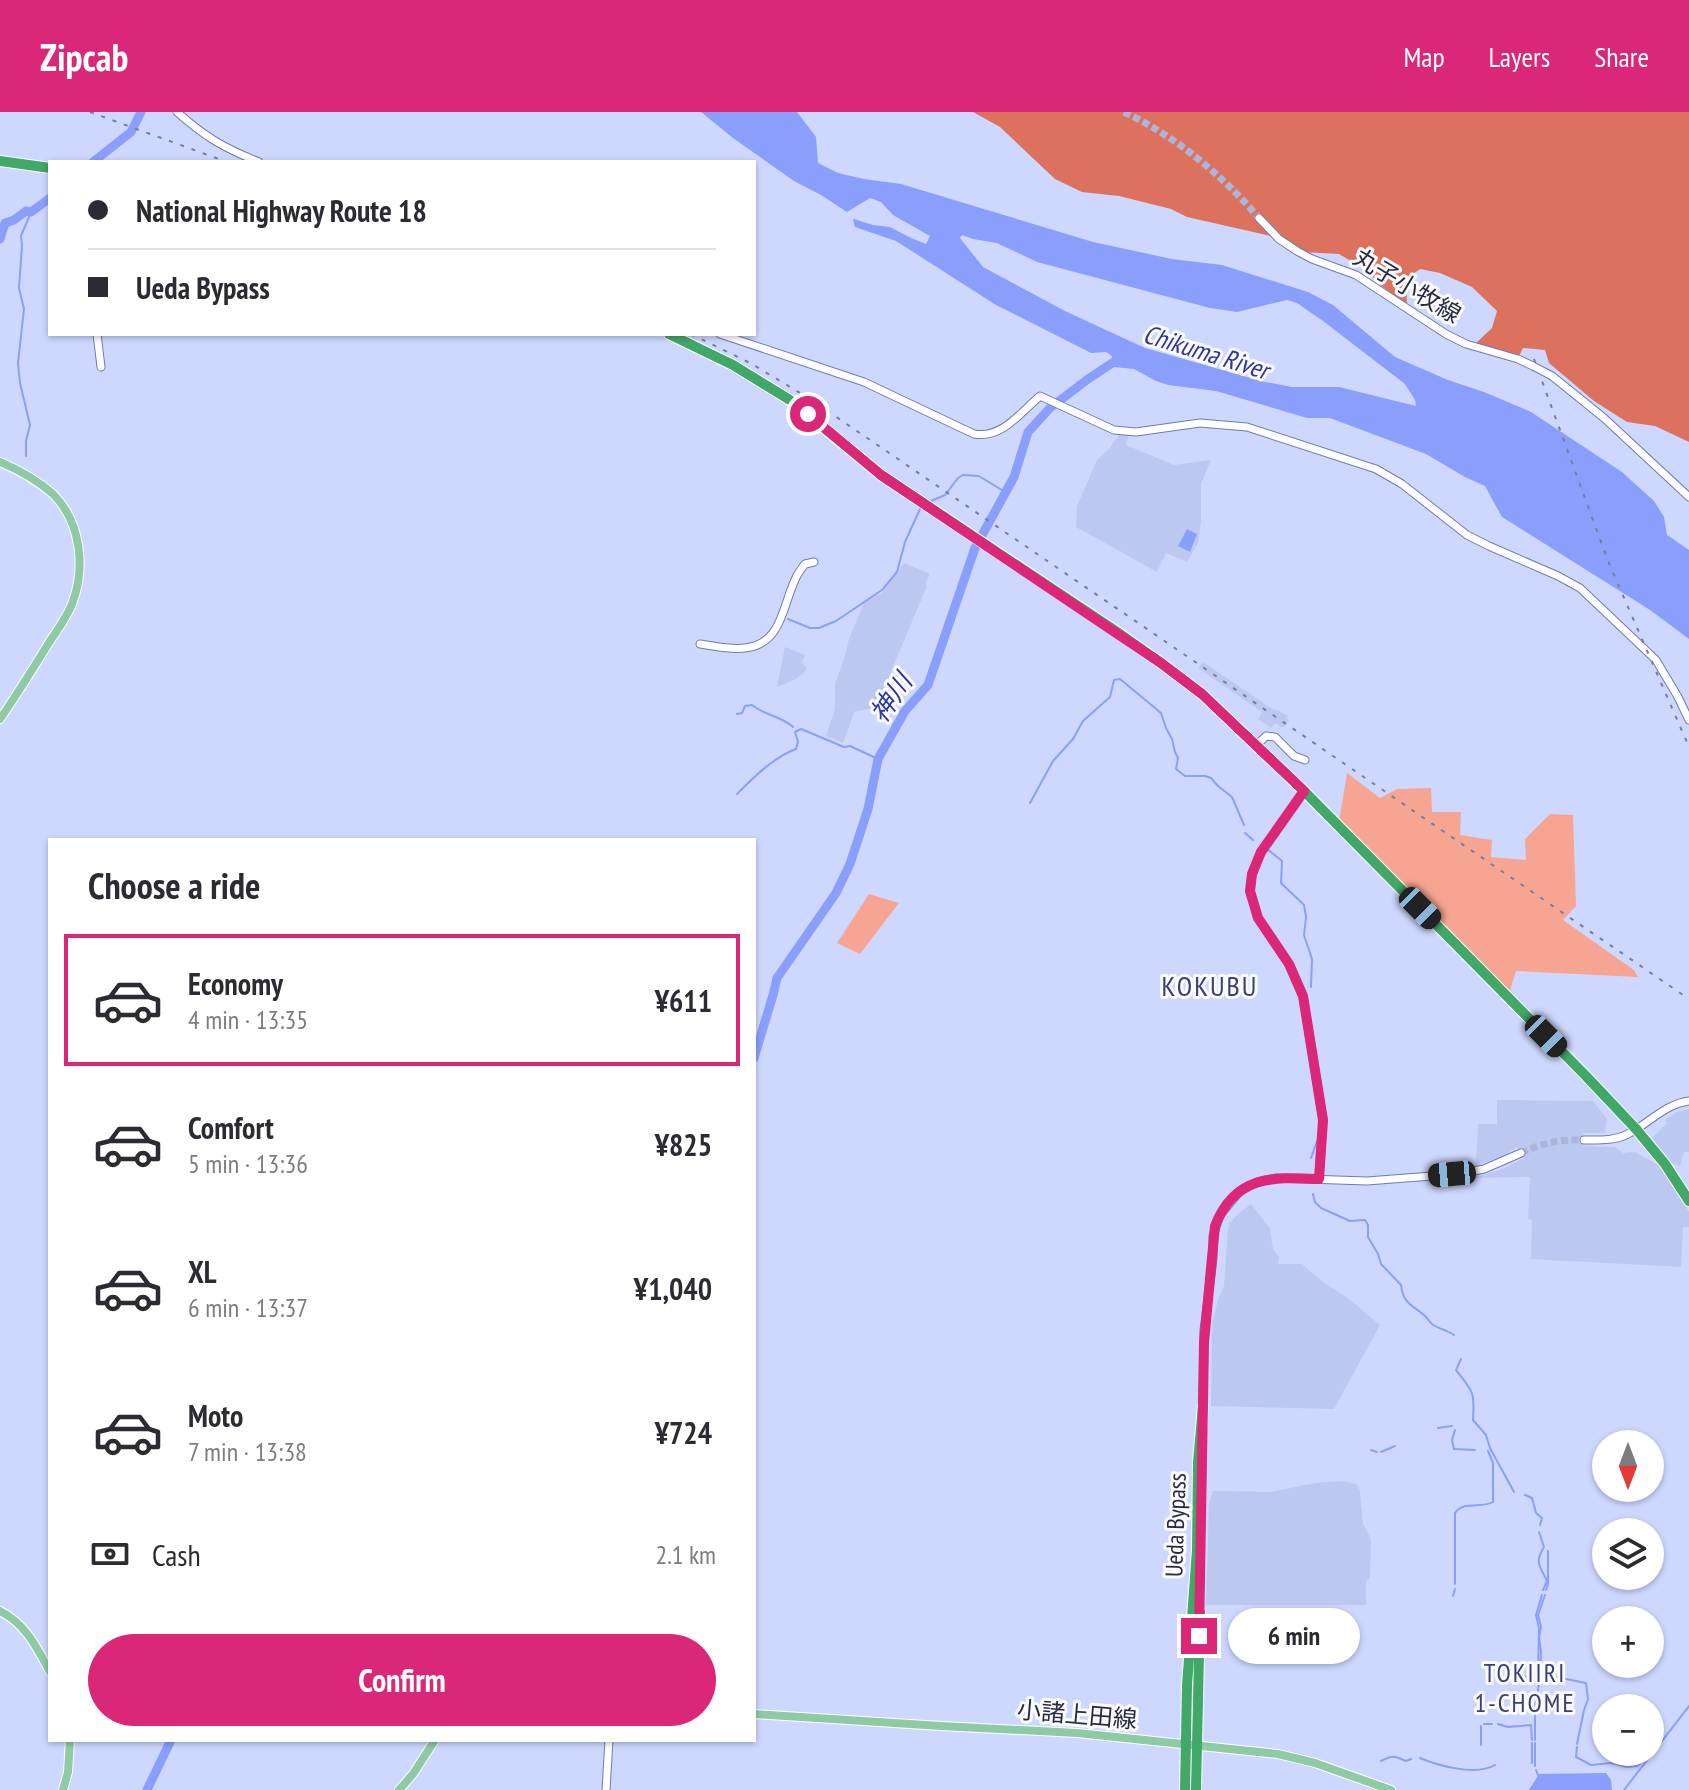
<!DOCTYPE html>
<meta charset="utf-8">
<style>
:root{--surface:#fff;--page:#f2f2f3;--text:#2b2b33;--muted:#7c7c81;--line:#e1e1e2;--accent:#db2777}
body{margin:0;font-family:"PT Sans Narrow","Noto Sans JP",sans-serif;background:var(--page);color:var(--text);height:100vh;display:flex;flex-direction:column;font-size:30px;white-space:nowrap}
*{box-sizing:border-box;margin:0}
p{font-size:26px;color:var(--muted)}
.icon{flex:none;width:44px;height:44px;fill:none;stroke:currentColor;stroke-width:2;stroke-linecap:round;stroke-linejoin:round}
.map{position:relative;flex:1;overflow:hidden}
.sheet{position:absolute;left:48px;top:726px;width:708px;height:904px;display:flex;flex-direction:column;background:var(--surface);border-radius:0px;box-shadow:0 2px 6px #0004}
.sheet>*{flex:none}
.hud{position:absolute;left:48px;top:48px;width:708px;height:176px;border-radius:0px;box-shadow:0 2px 6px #0004;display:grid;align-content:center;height:176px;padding:0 40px;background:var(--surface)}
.needle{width:52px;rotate:180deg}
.buttons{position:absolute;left:1592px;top:1318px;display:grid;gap:16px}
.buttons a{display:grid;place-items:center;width:72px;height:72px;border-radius:50%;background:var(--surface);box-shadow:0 2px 6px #0004;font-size:40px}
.end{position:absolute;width:36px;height:36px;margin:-18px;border:10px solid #db2777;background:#fff;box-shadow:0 0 0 4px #fff}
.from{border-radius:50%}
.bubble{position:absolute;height:56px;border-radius:28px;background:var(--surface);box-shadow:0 2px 6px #0004;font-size:26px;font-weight:700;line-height:56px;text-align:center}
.car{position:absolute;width:24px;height:48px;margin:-24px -12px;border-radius:10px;box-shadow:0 0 6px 2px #0007;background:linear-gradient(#222 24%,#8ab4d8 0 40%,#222 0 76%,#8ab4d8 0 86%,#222 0)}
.hud b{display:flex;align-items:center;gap:28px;height:76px;font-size:30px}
.hud b+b{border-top:2px solid var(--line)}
.hud i{width:20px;height:20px;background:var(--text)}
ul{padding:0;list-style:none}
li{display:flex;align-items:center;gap:24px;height:132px;margin:0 16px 12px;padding:0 24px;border:4px solid transparent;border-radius:0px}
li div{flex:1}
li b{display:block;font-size:30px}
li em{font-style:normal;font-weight:700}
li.active{border-color:var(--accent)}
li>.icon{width:72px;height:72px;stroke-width:1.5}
h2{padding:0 40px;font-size:36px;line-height:96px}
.pay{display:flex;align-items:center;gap:20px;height:88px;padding:0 40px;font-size:30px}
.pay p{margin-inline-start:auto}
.cta{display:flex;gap:16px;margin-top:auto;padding:16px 40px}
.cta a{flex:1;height:92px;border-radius:48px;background:var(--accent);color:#fff;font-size:32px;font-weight:700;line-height:92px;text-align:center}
header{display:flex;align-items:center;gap:48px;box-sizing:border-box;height:112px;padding:0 40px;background:var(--accent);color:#fff}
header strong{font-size:38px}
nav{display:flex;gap:44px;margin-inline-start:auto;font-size:28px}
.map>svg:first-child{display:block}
.built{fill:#bdc8f1}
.green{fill:#f7a593}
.forest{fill:#dc725d}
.water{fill:#8a9ffc;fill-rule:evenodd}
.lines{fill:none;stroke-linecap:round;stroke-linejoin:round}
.stream{stroke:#8a9ffc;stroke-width:2}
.river{stroke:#8a9ffc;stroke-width:9}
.minor-tunnel{stroke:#acb5d9;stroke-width:7;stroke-dasharray:7 3.5;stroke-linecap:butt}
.minor-casing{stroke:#6d7bb3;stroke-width:9}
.major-casing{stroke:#fff;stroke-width:10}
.highway-casing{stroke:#fff;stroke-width:12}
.minor{stroke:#fff;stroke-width:7}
.major{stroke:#8ecba4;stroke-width:8}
.highway{stroke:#42a867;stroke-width:10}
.rail{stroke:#767e9c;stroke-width:2;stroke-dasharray:4 8;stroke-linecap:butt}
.minor-bridge-casing{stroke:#6d7bb3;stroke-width:9;stroke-linecap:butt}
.minor-bridge{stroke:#fff;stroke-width:7}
.route{stroke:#db2777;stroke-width:10}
.labels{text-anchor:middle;stroke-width:6;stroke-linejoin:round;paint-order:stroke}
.street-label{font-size:24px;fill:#252b43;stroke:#fbfbfb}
.water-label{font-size:26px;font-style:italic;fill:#2e369f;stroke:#fbfbfb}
.neighbourhood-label{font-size:26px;letter-spacing:2px;fill:#364174;stroke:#fbfbfb}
.quarter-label{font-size:28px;letter-spacing:2px;fill:#364174;stroke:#fbfbfb}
</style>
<header>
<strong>Zipcab</strong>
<nav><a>Map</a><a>Layers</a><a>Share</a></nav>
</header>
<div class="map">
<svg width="1689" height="1678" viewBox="0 0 1689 1678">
<rect width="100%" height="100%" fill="#ced8fe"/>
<!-- built -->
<g class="built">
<polygon points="1119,322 1129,322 1126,333 1174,353 1211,348 1201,372 1201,410 1198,431 1187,450 1166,441 1157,460 1076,415 1077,394 1097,348 1110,336"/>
<polygon points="904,451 930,462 925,472 927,474 875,597 867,597 854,600 843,631 826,624 835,597 835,572 845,544 849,527 865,489 882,481"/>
<polygon points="785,535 805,543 802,550 806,556 804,561 794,568 777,575"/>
<polygon points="1203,550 1274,598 1278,598 1288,604 1287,606 1289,608 1284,615 1281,615 1275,611 1271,616 1258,607 1262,600 1198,556"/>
<polygon points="1497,988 1593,989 1607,1007 1605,1021 1583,1021 1583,1034 1615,1035 1623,1041 1635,1040 1660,1054 1689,1100 1689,1115 1683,1115 1681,1155 1531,1147 1532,1108 1528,1107 1530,1065 1472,1066 1500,1058 1524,1046 1517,1035 1502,1045 1476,1053 1478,1012 1497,1012"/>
<polygon points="1689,997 1689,1040 1684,1040 1680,1054 1671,1051 1652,1026 1667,1011 1665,1008 1677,1000"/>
<polygon points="1251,1092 1270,1117 1273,1137 1279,1145 1278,1152 1302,1152 1323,1170 1348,1186 1380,1213 1334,1297 1211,1294 1212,1214 1218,1187 1224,1174 1228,1117 1230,1111 1238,1102"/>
<polygon points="1341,1369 1357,1372 1360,1379 1363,1412 1371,1427 1370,1466 1366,1469 1366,1493 1206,1493 1209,1392 1213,1379 1271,1380 1315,1371"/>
</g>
<!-- green -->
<g class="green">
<polygon points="1347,661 1380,686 1397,677 1431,676 1432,700 1461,700 1460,723 1492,728 1491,745 1526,748 1525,727 1550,702 1573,703 1576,794 1563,808 1634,858 1638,865 1516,859 1508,885 1338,716"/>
<polygon points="869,782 899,791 860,842 837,831"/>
</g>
<!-- forest -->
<polygon class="forest" points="973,0 1689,0 1689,330 1655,314 1627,310 1594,289 1549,251 1545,238 1523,236 1519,244 1475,232 1492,216 1497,199 1472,175 1440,161 1420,157 1406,167 1407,193 1383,175 1363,156 1339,142 1302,140 1289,135 1271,124 1187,105 1171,97 1119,84 1082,80 1055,67 1000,15"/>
<!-- water -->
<g class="water">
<path d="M701,0H797L816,25L818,51L838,61L864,67L901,72L1093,130L1172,147L1222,153L1308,180L1333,193L1395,245L1448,268L1484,280L1531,300L1622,360L1654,389L1664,405L1667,423L1689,438V527L1650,498L1502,405L1485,374L1465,365L1426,342L1330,306H1307L1216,279L1168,273L1156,269L1134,257L1114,255L1112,244L1106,240L1091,241L996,193L896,129L855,115L853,108L854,107L873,113L890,115L911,126L926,132L930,124L893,103L881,90L870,86L847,100L821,83L794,69L733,26ZM962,123L973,127L997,131L1037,150L1210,196L1237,200L1287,188L1297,191L1323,209L1405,272L1415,288L1416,294L1339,275H1292L1261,269L1145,236L1065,199L983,155L960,126Z"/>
<polygon points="1187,417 1197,422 1190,440 1178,434"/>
<polygon points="1606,1661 1611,1668 1612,1678 1529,1678 1539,1662"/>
</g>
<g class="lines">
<!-- stream -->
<g class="stream">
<polyline points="26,344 26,329 30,313 20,271 18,251 24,197 19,176 22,133 21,124 31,100"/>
<polyline points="931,389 945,383 958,366 963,363 979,364 1005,380"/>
<polyline points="788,507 810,516 819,516 836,509 882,478 897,460 905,430 920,397"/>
<path d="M737,602L742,601L745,594L752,593C764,603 781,604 793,615"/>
<path d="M737,682C754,665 774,645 796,637L798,630L795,620L801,617L844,635L850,634L878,647"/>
<polyline points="1030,691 1053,649 1073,627 1083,609 1110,585 1114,568 1120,567 1161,601 1166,616 1172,627 1175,640 1178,646 1176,657 1185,664 1205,664 1211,666 1218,674 1232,685 1244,713"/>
<polyline points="1245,721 1253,728"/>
<polyline points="1266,736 1282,749 1281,771 1304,793 1306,805 1304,823 1312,847 1311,875"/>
<polyline points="1311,1046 1317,1029"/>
<polyline points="1316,1058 1316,1051"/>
<path d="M1313,1082L1315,1090L1321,1096L1350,1109L1365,1108L1368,1113V1125L1378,1142L1381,1152L1401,1173C1403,1192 1413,1193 1425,1204C1431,1210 1428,1210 1435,1214C1442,1218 1447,1218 1454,1223"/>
<path d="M1461,1247L1456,1258C1473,1279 1475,1280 1473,1308L1486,1323L1490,1336L1514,1380"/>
<polyline points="1438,1316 1452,1314"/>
<polyline points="1455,1318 1452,1328 1454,1337 1475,1338"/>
<polyline points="1371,1338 1377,1340"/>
<polyline points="1381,1340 1395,1334"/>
<polyline points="1525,1383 1532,1386 1536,1401 1542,1406 1540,1413"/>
<path d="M1539,1420L1544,1435C1534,1451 1540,1454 1547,1469L1543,1478"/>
<path d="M1455,1472V1401C1464,1388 1481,1397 1493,1390V1351L1488,1339"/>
<polyline points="1546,1478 1548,1472 1548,1439"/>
<polyline points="1453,1484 1455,1477"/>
<polyline points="1538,1562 1539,1516 1536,1503 1542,1483"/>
<polyline points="1518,1564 1535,1565"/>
<polyline points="1542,1565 1556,1565 1586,1571 1588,1587 1584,1598 1577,1632"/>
<polyline points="1484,1612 1492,1612"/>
<polyline points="1498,1612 1508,1615 1531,1613 1532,1628"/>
<polyline points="1535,1628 1535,1595 1540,1566 1541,1539 1539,1526 1541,1514 1538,1503 1545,1483"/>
<polyline points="1535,1631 1535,1654"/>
<polyline points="1481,1633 1481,1614"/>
<polyline points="1577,1635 1576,1645 1591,1653 1611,1651 1627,1655 1637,1654 1644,1649"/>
<path d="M1420,1646C1439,1654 1476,1664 1495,1653"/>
<path d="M1381,1649C1393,1643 1394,1644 1406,1649L1411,1647"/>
<polyline points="1532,1651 1532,1631"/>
<polyline points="1536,1658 1538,1663"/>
<polyline points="1624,1678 1689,1594"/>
</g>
<!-- river -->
<g class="river">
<polyline points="93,50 131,20 141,0"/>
<polyline points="0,127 5,111 14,108 26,99 31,100 50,86"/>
<polyline points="754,946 773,883 777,866 836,781 850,752 868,697 878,647 905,599 928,573 975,436 1014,365 1028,320 1050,296 1088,267 1123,244"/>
<polyline points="147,1678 171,1628"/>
</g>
<!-- minor-tunnel -->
<g class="minor-tunnel">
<path d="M1124,0C1175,24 1222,63 1259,106"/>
<path d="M1521,1041C1542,1031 1561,1027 1584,1028"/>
</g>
<!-- minor casing -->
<g class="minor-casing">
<g id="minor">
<path d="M177,0C205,25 224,36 259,50"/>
<polyline points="1259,106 1279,127 1297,139 1312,147 1356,163 1446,222 1466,232 1518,247 1533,254"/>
<polyline points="97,222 101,255"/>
<path d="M720,222L864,270L974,322C1002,327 1021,300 1040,284L1114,318L1136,320L1200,311L1247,315L1376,357L1402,372L1467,423L1489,434L1558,464L1580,476L1656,548L1678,585L1689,608"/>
<polyline points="1552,264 1604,306 1689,385"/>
<path d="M700,532C715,534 730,538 745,536C782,532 782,495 795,468C797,462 801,457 805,452L814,450"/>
<polyline points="1257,633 1266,624 1275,625 1294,644 1305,648"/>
<polyline points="1304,679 1261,740 1252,762 1250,779 1258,806 1289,852 1303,884 1323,1008 1319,1067"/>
<path d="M1584,1028C1599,1028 1614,1029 1628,1022C1648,1012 1665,992 1689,989"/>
<polyline points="1203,1294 1204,1218 1213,1147 1213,1124 1220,1103 1240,1079 1257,1070 1276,1066 1367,1069 1458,1062 1484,1057 1521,1041"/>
<polyline points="606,1678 609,1628"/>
</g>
</g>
<!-- major casing -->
<g class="major-casing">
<g id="major">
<path d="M0,350C19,358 37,368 53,382C81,410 86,456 72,492C67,505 58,517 50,529C34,555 18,581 0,607"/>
<path d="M0,1499C26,1512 37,1536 50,1560"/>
<polyline points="754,1602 941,1614 1077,1621 1278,1642 1315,1651 1391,1678"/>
<polyline points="63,1678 68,1660 70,1628"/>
<polyline points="399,1678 413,1662 435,1628"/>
</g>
</g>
<!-- highway casing -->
<g class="highway-casing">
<g id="highway">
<polyline points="0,49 50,56"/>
<polyline points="669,222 733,253 790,288 881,363 1120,522 1161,551 1202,582 1304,679 1586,964 1636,1017 1665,1052 1689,1089"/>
<polyline points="1185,1678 1187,1573 1197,1438 1198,1350 1203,1294"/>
<polyline points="1196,1678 1200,1500"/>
</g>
</g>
<!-- minor -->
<use href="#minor" class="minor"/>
<!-- major -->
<use href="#major" class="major"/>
<!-- highway -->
<use href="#highway" class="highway"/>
<!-- rail -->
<g class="rail">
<polyline points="90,0 227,50"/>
<polyline points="691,222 752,252 810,287 1689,887"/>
<polyline points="1534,247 1608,449 1689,635"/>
</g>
<!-- minor-bridge casing -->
<g class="minor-bridge-casing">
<polyline id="minor-bridge" points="1533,254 1552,264"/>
</g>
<!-- minor-bridge -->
<use href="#minor-bridge" class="minor-bridge"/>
</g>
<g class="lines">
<!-- route -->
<path class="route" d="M808,302L881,363L1161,551L1202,582L1304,679L1261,740L1252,762L1250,779L1258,806L1289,852L1303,884L1323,1008L1319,1067C1272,1065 1235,1063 1215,1114L1204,1230L1199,1524"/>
</g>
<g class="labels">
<!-- street labels -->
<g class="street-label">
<text transform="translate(1407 174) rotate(31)" y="8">丸子小牧線</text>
<text transform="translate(1176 1413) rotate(-88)" y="8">Ueda Bypass</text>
<text transform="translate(1077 1603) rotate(5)" y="8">小諸上田線</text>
</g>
<!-- water labels -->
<g class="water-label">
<text transform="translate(1206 240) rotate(17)" y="9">Chikuma River</text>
<text transform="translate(891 586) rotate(-56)" y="9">神川</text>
</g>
<!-- neighbourhood labels -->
<g class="neighbourhood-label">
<text x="1525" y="1570">TOKIIRI<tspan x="1525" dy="30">1-CHOME</tspan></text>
</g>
<!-- quarter labels -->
<g class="quarter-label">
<text x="1210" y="884">KOKUBU</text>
</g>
</g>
</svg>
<div class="buttons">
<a><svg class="needle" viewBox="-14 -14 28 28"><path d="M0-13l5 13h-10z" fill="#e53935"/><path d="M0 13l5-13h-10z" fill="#7c7c81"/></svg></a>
<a><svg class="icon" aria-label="layers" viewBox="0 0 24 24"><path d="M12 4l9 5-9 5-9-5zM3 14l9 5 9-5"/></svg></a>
<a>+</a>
<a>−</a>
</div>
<i class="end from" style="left:808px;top:302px"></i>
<i class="end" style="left:1199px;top:1524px"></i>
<div class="bubble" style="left:1228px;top:1496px;width:132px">6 min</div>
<i class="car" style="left:1420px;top:796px;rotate:135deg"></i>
<i class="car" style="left:1546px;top:924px;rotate:135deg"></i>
<i class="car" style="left:1452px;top:1062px;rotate:265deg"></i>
<div class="hud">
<b><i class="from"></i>National Highway Route 18</b>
<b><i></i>Ueda Bypass</b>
</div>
<section class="sheet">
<h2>Choose a ride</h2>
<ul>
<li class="active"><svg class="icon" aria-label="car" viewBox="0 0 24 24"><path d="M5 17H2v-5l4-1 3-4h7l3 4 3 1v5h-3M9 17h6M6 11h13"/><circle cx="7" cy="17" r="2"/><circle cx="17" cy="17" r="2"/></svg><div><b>Economy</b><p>4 min · 13:35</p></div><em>¥611</em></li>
<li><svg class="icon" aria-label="car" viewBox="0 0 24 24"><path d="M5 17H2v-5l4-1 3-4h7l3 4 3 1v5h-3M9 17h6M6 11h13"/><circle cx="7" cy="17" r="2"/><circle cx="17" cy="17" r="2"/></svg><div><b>Comfort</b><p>5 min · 13:36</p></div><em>¥825</em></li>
<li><svg class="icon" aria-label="car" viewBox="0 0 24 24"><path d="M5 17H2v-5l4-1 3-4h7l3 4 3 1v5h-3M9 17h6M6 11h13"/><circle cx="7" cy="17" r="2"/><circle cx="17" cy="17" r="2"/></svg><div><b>XL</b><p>6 min · 13:37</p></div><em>¥1,040</em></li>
<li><svg class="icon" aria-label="car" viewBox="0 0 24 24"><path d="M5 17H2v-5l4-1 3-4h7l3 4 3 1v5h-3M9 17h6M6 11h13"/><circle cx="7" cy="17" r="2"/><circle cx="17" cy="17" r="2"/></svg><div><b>Moto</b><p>7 min · 13:38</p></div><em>¥724</em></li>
</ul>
<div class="pay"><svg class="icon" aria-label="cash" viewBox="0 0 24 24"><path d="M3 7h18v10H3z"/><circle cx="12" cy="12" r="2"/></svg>Cash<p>2.1 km</p></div>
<div class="cta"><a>Confirm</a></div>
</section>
</div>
